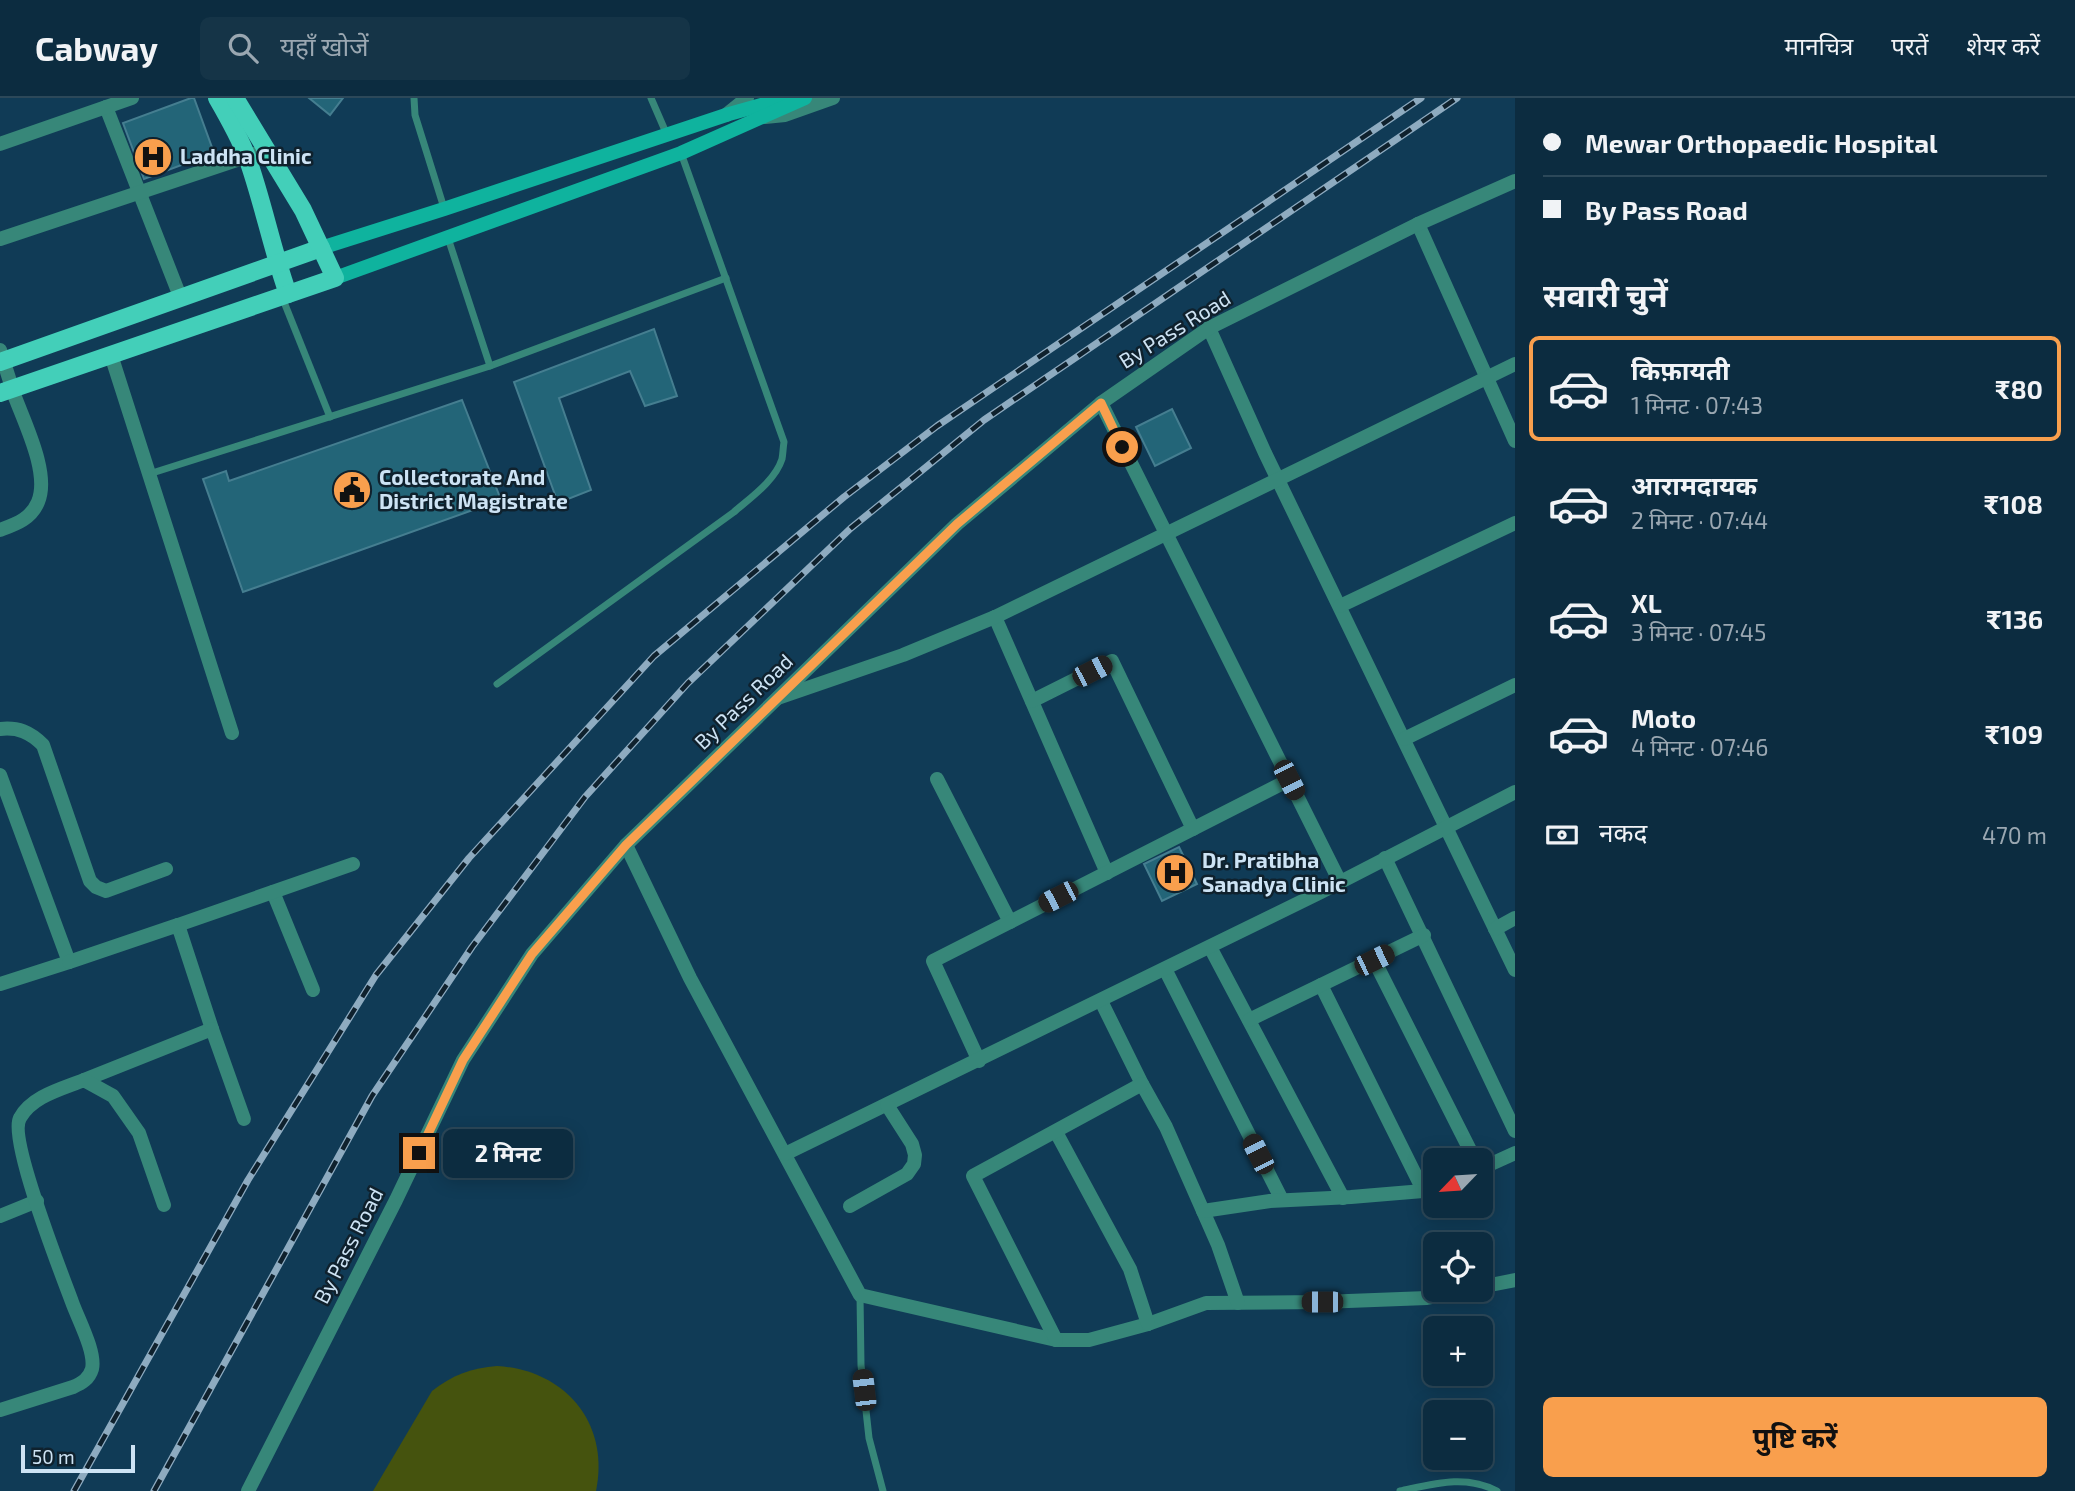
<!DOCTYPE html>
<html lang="hi">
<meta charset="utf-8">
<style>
:root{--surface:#0c2c40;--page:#153447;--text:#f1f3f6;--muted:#9aa7b1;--line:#2c4859;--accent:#f99f4d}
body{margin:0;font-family:"Exo 2","Noto Sans Devanagari",sans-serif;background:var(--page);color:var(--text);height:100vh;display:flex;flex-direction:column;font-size:26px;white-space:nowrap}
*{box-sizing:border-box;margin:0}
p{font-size:23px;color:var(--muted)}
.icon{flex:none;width:38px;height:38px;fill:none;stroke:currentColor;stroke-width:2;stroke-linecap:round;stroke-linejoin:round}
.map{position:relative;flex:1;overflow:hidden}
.details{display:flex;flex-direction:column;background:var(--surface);width:560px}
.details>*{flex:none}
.banner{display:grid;align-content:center;height:154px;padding:0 28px;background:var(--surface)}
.needle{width:46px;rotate:245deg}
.fabs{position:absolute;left:1423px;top:1050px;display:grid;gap:14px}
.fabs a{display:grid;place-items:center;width:70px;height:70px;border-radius:10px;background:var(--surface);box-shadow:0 4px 18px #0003,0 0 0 2px var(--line);font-size:35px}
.scale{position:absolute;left:21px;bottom:18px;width:114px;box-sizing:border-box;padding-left:7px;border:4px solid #cde3f4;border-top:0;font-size:19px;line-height:24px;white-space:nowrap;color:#cde3f4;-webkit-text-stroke:5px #0f212d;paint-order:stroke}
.end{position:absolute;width:32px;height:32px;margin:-16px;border:9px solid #f99f4d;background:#111;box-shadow:0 0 0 4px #111}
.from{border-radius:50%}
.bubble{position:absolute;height:49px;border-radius:10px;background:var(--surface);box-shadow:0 4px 18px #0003,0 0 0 2px var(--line);font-size:23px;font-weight:700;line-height:49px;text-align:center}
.car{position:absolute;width:21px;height:42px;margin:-21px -10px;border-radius:9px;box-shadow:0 0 5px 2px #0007;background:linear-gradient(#222 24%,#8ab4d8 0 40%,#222 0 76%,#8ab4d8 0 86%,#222 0)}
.banner b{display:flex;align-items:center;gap:24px;height:66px;font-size:26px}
.banner b+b{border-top:2px solid var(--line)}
.banner i{width:18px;height:18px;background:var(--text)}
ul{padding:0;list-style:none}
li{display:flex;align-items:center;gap:21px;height:105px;margin:0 14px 10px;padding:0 14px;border:4px solid transparent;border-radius:10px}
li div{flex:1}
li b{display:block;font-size:26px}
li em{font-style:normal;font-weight:700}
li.current{border-color:var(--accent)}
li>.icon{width:63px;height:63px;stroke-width:1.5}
h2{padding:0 28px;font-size:32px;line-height:84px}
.pay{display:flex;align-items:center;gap:18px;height:77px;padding:0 28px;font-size:26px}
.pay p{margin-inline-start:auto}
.action{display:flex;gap:14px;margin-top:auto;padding:14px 28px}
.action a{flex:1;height:80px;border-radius:10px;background:var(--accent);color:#111;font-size:28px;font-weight:700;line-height:80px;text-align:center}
header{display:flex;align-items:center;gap:42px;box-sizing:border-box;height:98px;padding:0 35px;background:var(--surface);border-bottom:2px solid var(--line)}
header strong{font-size:33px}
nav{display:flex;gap:38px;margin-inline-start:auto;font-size:24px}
.search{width:490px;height:63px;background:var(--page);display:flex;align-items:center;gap:18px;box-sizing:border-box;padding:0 24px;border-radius:10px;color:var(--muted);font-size:26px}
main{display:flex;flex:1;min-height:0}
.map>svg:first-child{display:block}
.green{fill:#45530e}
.building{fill:#236578;stroke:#457e90;stroke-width:2}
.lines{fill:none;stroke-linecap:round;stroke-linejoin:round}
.service{stroke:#378779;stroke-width:7}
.minor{stroke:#378779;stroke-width:14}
.tertiary{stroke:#378779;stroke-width:14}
.secondary{stroke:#0fb39e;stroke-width:14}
.primary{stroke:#43cfb9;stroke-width:18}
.rail-casing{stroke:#8eabc0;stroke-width:7}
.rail{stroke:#0f212d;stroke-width:4.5;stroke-dasharray:13;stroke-linecap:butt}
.route{stroke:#f99f4d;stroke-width:9}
.labels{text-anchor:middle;stroke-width:5;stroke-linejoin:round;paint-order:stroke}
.poi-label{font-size:21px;font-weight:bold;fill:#cde3f4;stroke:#0f212d;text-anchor:start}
.street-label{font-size:21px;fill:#cde3f4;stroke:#0f212d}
</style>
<header>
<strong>Cabway</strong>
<div class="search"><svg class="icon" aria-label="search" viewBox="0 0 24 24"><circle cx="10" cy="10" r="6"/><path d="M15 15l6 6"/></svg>यहाँ खोजें</div>
<nav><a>मानचित्र</a><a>परतें</a><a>शेयर करें</a></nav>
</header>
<main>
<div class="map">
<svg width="1515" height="1393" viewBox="0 0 1515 1393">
<rect width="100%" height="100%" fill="#103b56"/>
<!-- green -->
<path class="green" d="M497,1268C565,1272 610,1325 596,1393H373L432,1293C452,1277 472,1270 497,1268Z"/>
<!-- building -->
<g class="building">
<polygon points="191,0 194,0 214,55 144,81 123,25"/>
<polygon points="309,0 343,0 330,17"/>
<polygon points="654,231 677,298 645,308 630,273 559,300 591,392 558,405 514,284"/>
<polygon points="462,302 501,402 243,494 203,381 226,373 229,383"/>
<polygon points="1172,311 1191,350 1155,368 1136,329"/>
<polygon points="1179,749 1197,786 1162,803 1144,766"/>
</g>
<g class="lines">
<!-- service -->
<g class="service">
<polyline points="414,0 415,17 444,110"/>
<polyline points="651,0 667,37"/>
<polyline points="448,140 490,268 726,180"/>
<polyline points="282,199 330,319"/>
<polyline points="149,376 490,268"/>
<path d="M497,586L734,414C750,400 775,383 782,361C783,356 783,350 784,344L681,55"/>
<polyline points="860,1197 861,1267 869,1340 883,1393"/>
<path d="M1400,1393C1433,1386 1465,1376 1497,1393"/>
</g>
<!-- minor -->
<g class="minor">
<polyline points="106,9 181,201"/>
<polyline points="726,17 747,0"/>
<polyline points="0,46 132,0"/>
<polyline points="1418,126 1515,343"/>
<polyline points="0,141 267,52"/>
<polyline points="1209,230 1265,355 1515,872"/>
<path d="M0,252C5,268 10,283 15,299C25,326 50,376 38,404C31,421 16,426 0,432"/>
<polyline points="111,257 232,635"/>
<polyline points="1101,305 1340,784"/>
<polyline points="1340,508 1515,425"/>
<polyline points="995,519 1107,775"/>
<polyline points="778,600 903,557 995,519 1515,266"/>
<polyline points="1032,603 1112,563 1193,731"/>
<path d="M0,631C18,629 30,634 43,647L90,783L96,789L106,793L166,771"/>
<polyline points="1404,641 1515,587"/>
<polyline points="0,677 69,864 0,886"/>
<polyline points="937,681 1010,824"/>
<polyline points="626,747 690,880 860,1197 1056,1242 1089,1242 1148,1226 1206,1205 1322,1204 1427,1200 1468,1192"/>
<polyline points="1385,760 1515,1033"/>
<polyline points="273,794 313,892"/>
<polyline points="178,827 353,766"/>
<polyline points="1495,831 1515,820"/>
<polyline points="1210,849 1343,1100"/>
<polyline points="1374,862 1475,1062"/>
<polyline points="69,864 178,827 212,931 84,982"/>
<polyline points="1165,871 1282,1102"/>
<polyline points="1321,887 1424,1094"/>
<polyline points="1101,903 1142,986 1166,1029 1218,1147 1238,1205"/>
<polyline points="1249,922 1424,837"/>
<polyline points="212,931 244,1021"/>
<polyline points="979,963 933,863 1289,682"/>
<polyline points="1056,1034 1130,1171 1148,1226"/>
<polyline points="785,1056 1321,794 1515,694"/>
<polyline points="1480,1071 1515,1055"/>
<polyline points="850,1108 907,1076 914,1066 915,1057 912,1046 887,1007"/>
<polyline points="1203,1113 1270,1103 1351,1099 1435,1092"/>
<polyline points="0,1118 37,1103"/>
<polyline points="1480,1189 1515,1182"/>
<polyline points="1056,1242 973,1078 1142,986"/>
<path d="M0,1312L73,1289C82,1285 89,1281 92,1271C96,1254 78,1221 72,1204C62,1177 8,1039 20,1020C32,998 62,991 84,982L113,998L139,1035L164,1107"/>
</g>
<!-- tertiary -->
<g class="tertiary">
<polyline points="765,19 785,17 833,0"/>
<polyline points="248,1393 396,1102 463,962 532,856 626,747 957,426 1101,305 1209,230 1418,126 1515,83"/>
</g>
<!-- secondary -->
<g class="secondary">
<polyline points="321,150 444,111 729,16 786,0"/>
<polyline points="335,180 681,55 805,0"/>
</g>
<!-- primary -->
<g class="primary">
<path d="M217,0C228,19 239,38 247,59C263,104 272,151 288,196"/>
<polyline points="0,264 321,150"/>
<polyline points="0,295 335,180 303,112 235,0"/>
</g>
<!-- rail casing -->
<g class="rail-casing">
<g id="rail">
<polyline points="74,1393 248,1082 376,877 469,760 654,558 844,399 937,328 1421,0"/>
<polyline points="154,1393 372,998 472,849 585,699 688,585 851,430 984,322 1457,0"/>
</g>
</g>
<!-- rail -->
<use href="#rail" class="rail"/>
</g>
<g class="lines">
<!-- route -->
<polyline class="route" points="419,1055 463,962 532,856 626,747 957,426 1101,305 1122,349"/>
</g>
<!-- icons -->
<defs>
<g id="hospital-disc" transform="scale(2.0125)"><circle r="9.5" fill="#f99f4d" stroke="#0f212d"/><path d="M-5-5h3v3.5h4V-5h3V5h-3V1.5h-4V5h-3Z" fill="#111"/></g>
<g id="civic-disc" transform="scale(2.0125)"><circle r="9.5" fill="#f99f4d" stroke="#0f212d"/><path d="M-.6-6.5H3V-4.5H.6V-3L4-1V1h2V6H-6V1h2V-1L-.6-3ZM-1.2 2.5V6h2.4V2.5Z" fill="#111"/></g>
</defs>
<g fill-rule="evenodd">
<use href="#hospital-disc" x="153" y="59"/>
<use href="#civic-disc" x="352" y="392"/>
<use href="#hospital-disc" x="1175" y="775"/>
</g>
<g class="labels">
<!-- poi labels -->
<g class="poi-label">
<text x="180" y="66">Laddha Clinic</text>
<text x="379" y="387">Collectorate And<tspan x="379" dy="24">District Magistrate</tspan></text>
<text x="1202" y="770">Dr. Pratibha<tspan x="1202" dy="24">Sanadya Clinic</tspan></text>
</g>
<!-- street labels -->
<g class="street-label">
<text transform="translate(1175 232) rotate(-32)" y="7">By Pass Road</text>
<text transform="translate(744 604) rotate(-44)" y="7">By Pass Road</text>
<text transform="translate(349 1148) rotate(-63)" y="7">By Pass Road</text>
</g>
</g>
</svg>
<div class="fabs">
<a><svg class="needle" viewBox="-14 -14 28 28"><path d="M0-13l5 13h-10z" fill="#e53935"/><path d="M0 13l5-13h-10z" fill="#9aa7b1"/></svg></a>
<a><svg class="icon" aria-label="locate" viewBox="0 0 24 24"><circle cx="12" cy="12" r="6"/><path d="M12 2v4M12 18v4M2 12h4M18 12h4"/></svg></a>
<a>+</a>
<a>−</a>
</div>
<div class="scale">50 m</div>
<i class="end from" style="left:1122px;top:349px"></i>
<i class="end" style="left:419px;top:1055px"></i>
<div class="bubble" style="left:443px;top:1031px;width:130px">2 मिनट</div>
<i class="car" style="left:1092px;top:573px;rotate:63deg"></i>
<i class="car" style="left:1289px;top:682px;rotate:153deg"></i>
<i class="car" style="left:1058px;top:799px;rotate:243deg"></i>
<i class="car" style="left:1374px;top:862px;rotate:64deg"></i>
<i class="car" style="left:1258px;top:1056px;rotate:333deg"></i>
<i class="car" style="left:1322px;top:1204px;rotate:270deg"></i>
<i class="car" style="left:864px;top:1292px;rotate:353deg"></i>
</div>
<section class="details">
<div class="banner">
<b><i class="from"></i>Mewar Orthopaedic Hospital</b>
<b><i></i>By Pass Road</b>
</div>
<h2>सवारी चुनें</h2>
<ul>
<li class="current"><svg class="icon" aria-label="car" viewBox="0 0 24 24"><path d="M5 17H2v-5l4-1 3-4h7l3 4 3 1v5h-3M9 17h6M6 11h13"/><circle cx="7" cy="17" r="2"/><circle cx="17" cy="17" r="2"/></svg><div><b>किफ़ायती</b><p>1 मिनट · 07:43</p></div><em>₹80</em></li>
<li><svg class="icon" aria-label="car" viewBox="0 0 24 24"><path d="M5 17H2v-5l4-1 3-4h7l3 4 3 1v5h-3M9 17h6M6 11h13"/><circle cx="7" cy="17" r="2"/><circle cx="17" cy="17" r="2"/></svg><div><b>आरामदायक</b><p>2 मिनट · 07:44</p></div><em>₹108</em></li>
<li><svg class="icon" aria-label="car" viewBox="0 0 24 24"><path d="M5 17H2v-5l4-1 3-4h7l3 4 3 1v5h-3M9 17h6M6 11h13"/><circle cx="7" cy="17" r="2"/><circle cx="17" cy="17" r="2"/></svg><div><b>XL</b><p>3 मिनट · 07:45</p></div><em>₹136</em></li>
<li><svg class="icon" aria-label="car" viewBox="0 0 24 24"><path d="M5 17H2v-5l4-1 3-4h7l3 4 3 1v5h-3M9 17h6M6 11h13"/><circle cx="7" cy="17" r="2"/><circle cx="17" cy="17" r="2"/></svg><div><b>Moto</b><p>4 मिनट · 07:46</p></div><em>₹109</em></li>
</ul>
<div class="pay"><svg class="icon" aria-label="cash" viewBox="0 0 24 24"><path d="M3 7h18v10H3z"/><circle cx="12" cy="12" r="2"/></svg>नकद<p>470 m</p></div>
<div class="action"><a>पुष्टि करें</a></div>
</section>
</main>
